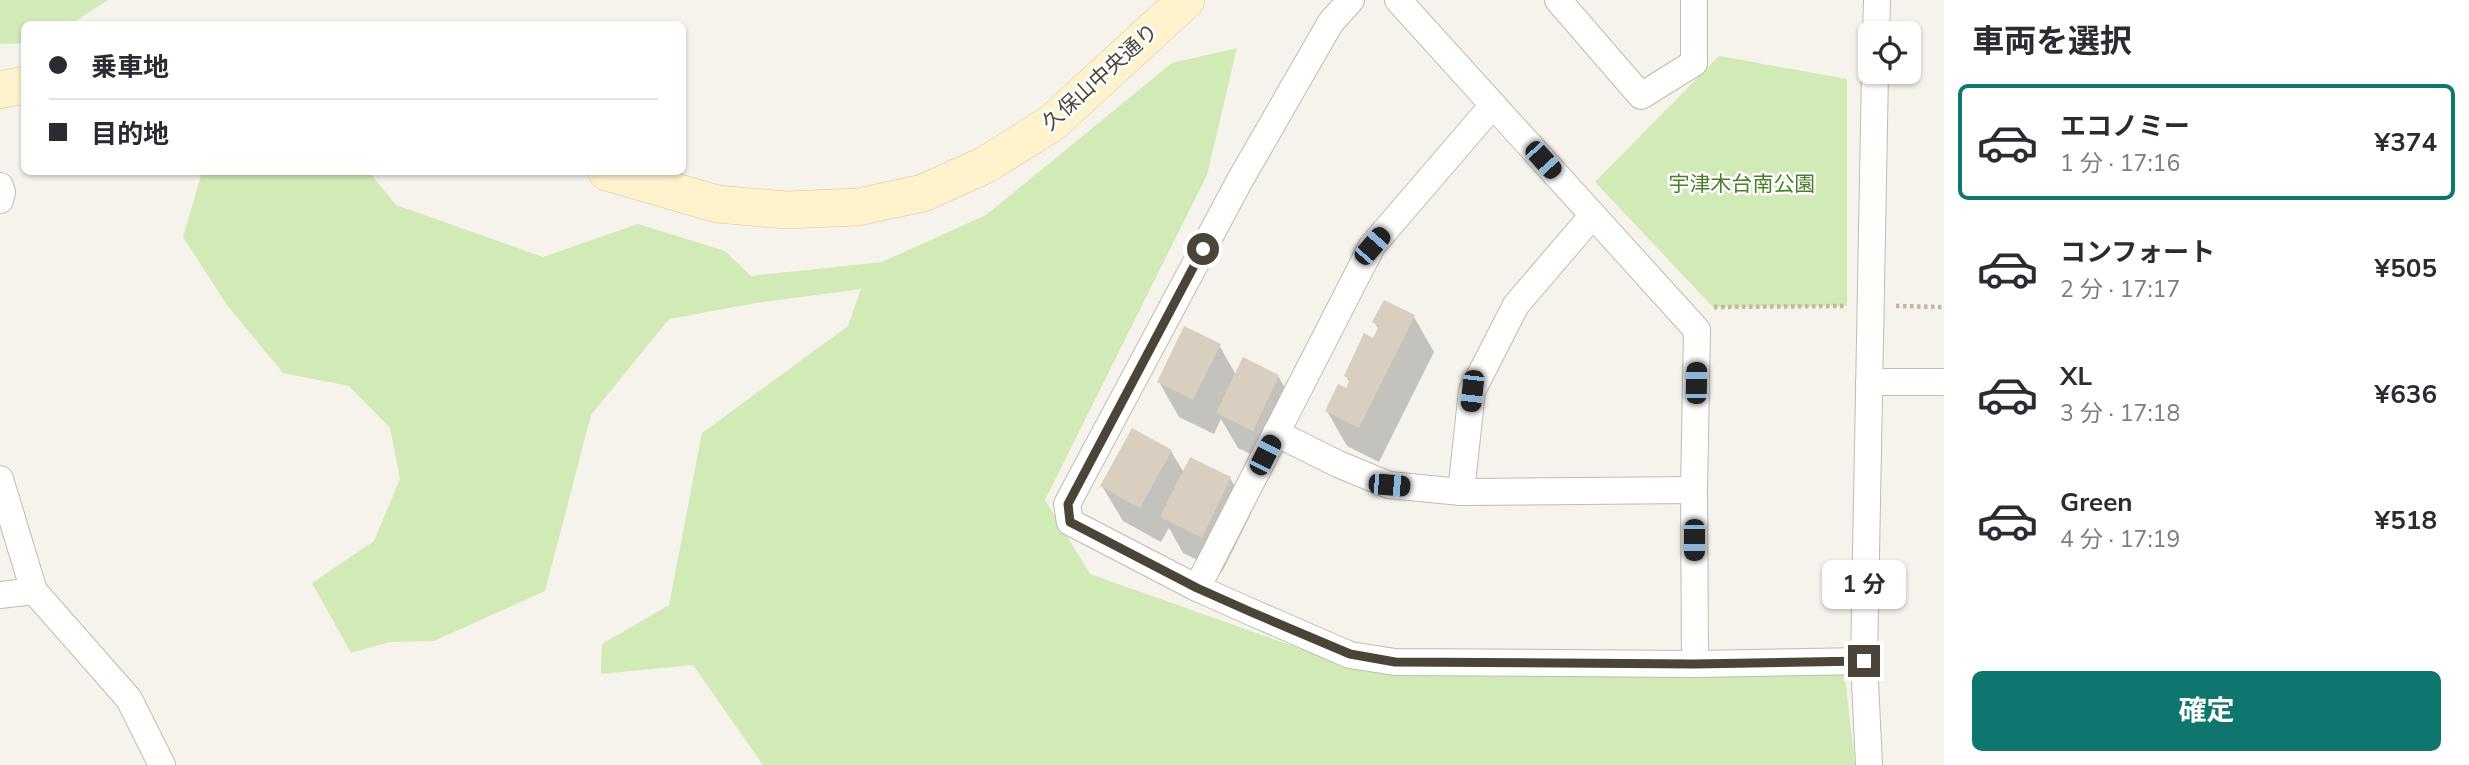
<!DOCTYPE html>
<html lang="ja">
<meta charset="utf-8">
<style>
:root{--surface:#fff;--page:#f2f2f3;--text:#2b2b33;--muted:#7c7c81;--line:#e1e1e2;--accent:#0f766e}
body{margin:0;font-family:"Nunito Sans","Noto Sans JP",sans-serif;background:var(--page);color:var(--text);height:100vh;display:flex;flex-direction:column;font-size:26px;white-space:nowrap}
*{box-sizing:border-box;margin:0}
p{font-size:23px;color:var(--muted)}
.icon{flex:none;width:38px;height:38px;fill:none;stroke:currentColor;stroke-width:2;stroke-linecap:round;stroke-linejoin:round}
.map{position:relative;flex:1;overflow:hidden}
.panel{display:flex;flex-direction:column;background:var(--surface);width:525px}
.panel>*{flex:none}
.hud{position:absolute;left:21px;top:21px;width:665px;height:154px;border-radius:10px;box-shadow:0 2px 5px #0004;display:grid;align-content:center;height:154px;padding:0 28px;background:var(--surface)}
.fabs{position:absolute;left:1858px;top:21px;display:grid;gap:14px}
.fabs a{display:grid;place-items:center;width:63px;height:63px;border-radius:10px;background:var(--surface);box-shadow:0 2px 5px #0004;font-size:35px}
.end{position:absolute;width:32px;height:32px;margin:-16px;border:9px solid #4b4439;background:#fff;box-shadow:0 0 0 4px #fff}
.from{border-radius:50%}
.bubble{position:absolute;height:49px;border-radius:10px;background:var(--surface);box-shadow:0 2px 5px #0004;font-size:23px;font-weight:700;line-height:49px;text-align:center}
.car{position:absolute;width:21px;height:42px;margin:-21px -10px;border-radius:9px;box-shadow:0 0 5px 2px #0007;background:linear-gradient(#222 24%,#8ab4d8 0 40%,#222 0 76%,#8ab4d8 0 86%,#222 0)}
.hud b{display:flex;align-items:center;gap:24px;height:66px;font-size:26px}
.hud b+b{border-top:2px solid var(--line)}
.hud i{width:18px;height:18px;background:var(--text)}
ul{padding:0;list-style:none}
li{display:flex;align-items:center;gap:21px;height:116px;margin:0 14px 10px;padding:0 14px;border:4px solid transparent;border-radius:10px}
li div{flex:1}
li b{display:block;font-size:26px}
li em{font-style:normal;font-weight:700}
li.on{border-color:var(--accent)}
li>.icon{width:63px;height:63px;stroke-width:1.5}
h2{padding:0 28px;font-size:32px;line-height:84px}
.cta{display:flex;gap:14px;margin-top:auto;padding:14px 28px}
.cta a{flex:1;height:80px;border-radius:10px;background:var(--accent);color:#fff;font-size:28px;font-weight:700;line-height:80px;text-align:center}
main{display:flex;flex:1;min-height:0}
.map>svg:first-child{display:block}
.green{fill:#d2eab5}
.shadow{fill:#0003}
.building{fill:#d8cfc1}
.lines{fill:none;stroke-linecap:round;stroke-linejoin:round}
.street-casing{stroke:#c2bbae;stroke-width:28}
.secondary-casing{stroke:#d6c79b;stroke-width:38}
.path{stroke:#c4b79f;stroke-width:4.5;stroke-dasharray:3.5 3.5;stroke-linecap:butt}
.street{stroke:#fff;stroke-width:26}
.secondary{stroke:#fff3cd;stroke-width:37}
.route{stroke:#4b4439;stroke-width:9}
.labels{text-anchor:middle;stroke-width:5;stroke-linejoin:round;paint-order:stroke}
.street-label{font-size:21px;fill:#4b4439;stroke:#fff}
.park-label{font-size:21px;fill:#4a7f2a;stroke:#fff}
</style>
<main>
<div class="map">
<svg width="1944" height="765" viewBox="0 0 1944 765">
<rect width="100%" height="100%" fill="#f6f3ec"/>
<!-- green -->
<g class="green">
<polygon points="0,0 108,0 71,24 24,24 24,43 0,44"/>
<polygon points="1237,48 1207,175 1045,500 1090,574 1366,672 1844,668 1855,765 763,765 693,665 601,674 602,644 669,605 702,433 848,326 861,289 756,303 669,319 591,415 545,591 434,641 389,642 351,653 312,583 374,541 400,479 390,428 349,386 283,373 227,305 183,237 202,172 369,172 396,205 543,257 638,224 725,251 751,276 882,262 986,215 1172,63"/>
<polygon points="1719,56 1847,79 1847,306 1713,307 1595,182"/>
</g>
<!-- shadow -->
<g class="shadow">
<polygon points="1414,317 1434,352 1379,462 1347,446 1327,411 1346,390 1350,383 1346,376 1379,330 1374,322"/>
<polygon points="1219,345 1236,375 1278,376 1299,412 1273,465 1238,448 1221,419 1214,434 1179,417 1159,382"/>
<polygon points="1171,451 1184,473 1230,478 1251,514 1222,572 1183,553 1169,528 1161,542 1123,521 1102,486"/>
</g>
<!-- building -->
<g class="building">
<polygon points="1384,300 1415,315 1359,428 1325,411 1338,384 1346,388 1350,379 1344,376 1364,333 1373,338 1379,326 1372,322"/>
<polygon points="1184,326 1221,344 1193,400 1157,382"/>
<polygon points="1243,357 1279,375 1253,431 1216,413"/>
<polygon points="1132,428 1172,450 1140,508 1100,486"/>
<polygon points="1190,457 1231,477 1202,538 1160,517"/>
</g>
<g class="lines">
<!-- street casing -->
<g class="street-casing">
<g id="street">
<polyline points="1351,0 1331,22 1240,180 1067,504 1070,522 1197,588 1251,612 1350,655 1395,662 1695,664 1864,661"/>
<polyline points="1398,0 1697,330 1694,490 1695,664"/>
<polyline points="1558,0 1641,96 1694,63 1694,0"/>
<polyline points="1876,33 1877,0"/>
<polyline points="0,186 2,192 0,200"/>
<polyline points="1869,382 1944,382"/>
<polyline points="1276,433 1338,464 1389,485 1461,492 1694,490"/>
<polyline points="0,479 34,591 129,699 162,765"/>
<polyline points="1461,492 1472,391 1516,305 1593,215"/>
<polyline points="1197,588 1372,246 1493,105"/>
<polyline points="0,595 34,591"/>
<polyline points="1869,765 1864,661 1875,72"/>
</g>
</g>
<!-- secondary casing -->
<g class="secondary-casing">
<g id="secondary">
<polyline points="0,90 24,85"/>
<polyline points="607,172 717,204 786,210 858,207 923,193 987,164 1052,123 1186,0"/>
</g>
</g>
<!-- path -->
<g class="path">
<polyline points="1896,306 1944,307"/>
<polyline points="1714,307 1845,306"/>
</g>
<!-- street -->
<use href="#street" class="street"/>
<!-- secondary -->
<use href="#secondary" class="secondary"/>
</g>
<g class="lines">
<!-- route -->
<polyline class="route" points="1203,249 1068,504 1070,522 1197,588 1251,612 1350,654 1395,662 1695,664 1864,661"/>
</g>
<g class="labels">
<!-- street labels -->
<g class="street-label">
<text transform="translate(1100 77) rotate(-42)" y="7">久保山中央通り</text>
</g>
<!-- park labels -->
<g class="park-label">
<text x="1742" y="191">宇津木台南公園</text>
</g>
</g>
</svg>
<div class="fabs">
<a><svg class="icon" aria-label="locate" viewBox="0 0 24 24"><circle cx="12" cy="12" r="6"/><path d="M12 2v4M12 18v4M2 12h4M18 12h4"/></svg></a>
</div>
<i class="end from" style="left:1203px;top:249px"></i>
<i class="end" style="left:1864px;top:661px"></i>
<div class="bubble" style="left:1822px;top:560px;width:84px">1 分</div>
<i class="car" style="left:1543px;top:160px;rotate:138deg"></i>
<i class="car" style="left:1372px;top:246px;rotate:41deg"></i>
<i class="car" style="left:1696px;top:383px;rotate:1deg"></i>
<i class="car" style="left:1472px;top:391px;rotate:186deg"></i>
<i class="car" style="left:1265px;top:455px;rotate:27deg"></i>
<i class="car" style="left:1389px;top:485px;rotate:95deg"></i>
<i class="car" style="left:1694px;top:540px;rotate:180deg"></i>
<div class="hud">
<b><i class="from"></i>乗車地</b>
<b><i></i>目的地</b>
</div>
</div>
<section class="panel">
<h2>車両を選択</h2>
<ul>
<li class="on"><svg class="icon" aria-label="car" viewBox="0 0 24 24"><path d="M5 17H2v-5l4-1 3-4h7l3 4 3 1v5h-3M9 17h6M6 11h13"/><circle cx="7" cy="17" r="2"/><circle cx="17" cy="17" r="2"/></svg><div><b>エコノミー</b><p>1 分 · 17:16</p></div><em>¥374</em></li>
<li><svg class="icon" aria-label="car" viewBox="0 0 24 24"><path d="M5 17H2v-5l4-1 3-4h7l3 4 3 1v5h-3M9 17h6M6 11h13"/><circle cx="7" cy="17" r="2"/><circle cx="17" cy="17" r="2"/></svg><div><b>コンフォート</b><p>2 分 · 17:17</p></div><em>¥505</em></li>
<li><svg class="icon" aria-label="car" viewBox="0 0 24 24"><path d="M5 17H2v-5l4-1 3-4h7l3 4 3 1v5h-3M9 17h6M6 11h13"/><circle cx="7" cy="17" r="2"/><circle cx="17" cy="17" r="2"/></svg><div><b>XL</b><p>3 分 · 17:18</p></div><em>¥636</em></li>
<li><svg class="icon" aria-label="car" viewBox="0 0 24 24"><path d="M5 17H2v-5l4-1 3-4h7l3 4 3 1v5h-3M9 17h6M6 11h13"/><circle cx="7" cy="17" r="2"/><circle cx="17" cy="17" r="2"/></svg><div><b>Green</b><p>4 分 · 17:19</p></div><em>¥518</em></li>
</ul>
<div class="cta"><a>確定</a></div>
</section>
</main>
